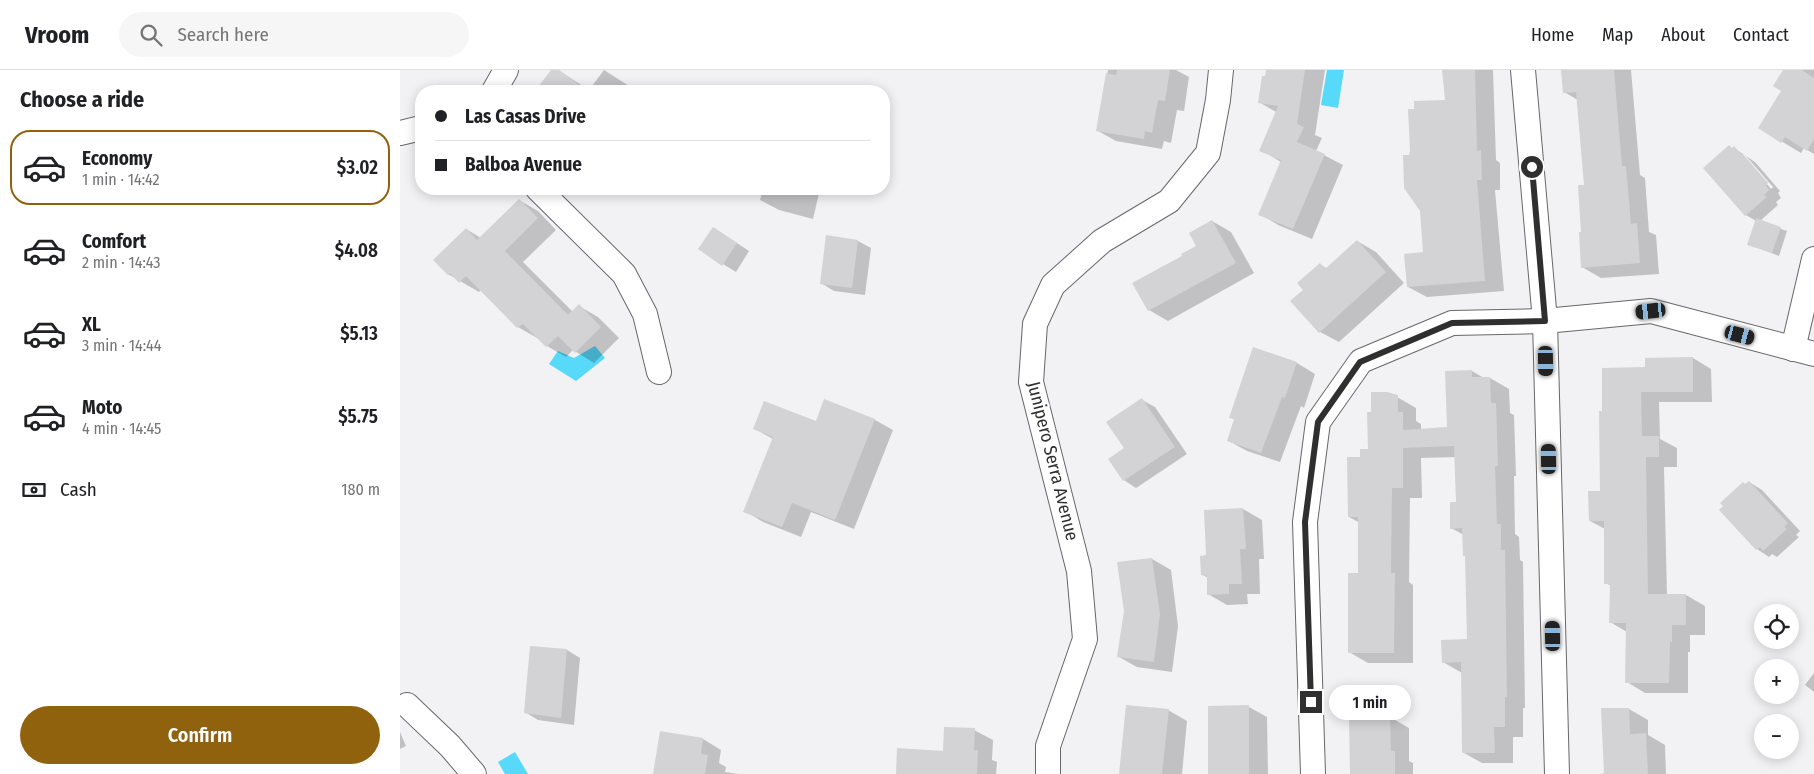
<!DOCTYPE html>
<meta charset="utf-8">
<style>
:root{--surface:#fff;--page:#f6f6f6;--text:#202124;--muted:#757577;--line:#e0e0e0;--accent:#90620d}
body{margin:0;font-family:"Fira Sans Condensed",sans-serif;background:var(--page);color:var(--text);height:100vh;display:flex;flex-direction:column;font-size:19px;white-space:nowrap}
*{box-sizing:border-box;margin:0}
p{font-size:16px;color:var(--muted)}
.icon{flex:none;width:28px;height:28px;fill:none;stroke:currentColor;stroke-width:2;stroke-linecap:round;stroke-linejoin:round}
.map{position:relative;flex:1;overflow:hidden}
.side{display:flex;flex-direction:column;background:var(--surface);width:400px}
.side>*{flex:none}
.top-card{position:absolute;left:15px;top:15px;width:475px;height:110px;border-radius:20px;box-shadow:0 2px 12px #0003;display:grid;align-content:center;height:110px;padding:0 20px;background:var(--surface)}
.tools{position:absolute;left:1354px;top:534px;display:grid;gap:10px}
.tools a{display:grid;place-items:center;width:45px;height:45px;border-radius:50%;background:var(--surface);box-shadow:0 2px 12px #0003;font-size:25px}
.end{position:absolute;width:22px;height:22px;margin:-11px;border:6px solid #302f30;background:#fff;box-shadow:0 0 0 2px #fff}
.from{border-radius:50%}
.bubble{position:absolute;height:35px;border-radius:18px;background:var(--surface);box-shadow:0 2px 12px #0003;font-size:16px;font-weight:600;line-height:35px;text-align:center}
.car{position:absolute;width:15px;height:30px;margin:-15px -8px;border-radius:6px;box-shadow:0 0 4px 1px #0007;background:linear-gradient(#222 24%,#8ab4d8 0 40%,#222 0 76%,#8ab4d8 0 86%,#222 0)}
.top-card b{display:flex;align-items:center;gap:18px;height:48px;font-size:19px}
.top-card b+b{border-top:1px solid var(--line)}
.top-card i{width:12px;height:12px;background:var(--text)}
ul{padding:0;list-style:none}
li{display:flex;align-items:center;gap:15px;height:75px;margin:0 10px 8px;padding:0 10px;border:2px solid transparent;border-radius:20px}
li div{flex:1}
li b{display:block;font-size:19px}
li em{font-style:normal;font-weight:600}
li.current{border-color:var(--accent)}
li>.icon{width:45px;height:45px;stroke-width:1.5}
h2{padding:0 20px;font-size:22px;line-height:60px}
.pay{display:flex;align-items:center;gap:12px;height:55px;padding:0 20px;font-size:19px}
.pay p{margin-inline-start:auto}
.primary-button{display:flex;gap:10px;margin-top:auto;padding:10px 20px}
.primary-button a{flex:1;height:58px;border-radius:30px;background:var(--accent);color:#fff;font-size:20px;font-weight:600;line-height:58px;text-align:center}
header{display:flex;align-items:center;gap:30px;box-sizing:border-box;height:70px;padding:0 25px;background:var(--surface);border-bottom:1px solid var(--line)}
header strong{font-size:24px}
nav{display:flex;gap:28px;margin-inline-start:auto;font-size:18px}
.search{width:350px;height:45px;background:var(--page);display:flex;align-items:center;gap:12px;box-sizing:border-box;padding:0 18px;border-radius:28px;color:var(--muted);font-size:19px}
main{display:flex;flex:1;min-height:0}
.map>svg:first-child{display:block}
.water{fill:#57d9fa}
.shadow{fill:#0003;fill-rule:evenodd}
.building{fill:#d3d2d4}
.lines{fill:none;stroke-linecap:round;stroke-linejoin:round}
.minor-casing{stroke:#686769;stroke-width:26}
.minor{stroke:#fff;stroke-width:24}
.route{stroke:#302f30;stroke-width:6}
.labels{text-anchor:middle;stroke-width:4.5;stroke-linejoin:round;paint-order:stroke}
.street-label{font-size:18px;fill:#302f30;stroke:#fff}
</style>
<header>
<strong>Vroom</strong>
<div class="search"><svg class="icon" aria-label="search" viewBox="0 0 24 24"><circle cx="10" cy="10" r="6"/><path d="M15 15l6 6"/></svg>Search here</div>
<nav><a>Home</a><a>Map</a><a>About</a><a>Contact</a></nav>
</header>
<main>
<section class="side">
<h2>Choose a ride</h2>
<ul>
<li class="current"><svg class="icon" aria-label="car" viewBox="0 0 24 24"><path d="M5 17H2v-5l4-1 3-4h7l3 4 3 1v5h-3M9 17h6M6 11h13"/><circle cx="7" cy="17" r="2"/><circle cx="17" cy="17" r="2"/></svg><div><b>Economy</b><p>1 min · 14:42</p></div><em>$3.02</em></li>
<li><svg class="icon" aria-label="car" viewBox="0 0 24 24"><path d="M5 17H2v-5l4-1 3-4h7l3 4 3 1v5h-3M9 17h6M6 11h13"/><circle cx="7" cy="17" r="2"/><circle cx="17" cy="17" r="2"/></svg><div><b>Comfort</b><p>2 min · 14:43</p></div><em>$4.08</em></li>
<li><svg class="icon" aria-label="car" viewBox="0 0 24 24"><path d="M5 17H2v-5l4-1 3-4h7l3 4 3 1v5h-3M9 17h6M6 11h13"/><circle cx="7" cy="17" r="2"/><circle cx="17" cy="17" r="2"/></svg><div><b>XL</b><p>3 min · 14:44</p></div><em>$5.13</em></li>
<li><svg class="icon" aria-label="car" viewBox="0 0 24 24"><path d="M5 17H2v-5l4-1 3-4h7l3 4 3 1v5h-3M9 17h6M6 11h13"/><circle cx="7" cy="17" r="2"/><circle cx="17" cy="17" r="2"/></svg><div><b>Moto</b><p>4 min · 14:45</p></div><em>$5.75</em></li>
</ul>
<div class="pay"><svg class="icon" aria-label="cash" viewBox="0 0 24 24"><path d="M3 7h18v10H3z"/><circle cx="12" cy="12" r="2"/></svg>Cash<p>180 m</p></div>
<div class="primary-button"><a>Confirm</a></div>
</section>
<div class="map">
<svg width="1414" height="704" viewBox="0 0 1414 704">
<rect width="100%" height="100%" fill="#f2f1f4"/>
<!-- water -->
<g class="water">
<polygon points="927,0 944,0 938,38 921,35"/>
<polygon points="195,276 205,288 176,311 149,294 158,281 174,288"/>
<polygon points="115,682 128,704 105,704 98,692"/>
</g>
<!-- shadow -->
<g class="shadow">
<polygon points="152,0 158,0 189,20 204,0 237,21 136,21"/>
<polygon points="708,0 776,0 789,7 784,41 777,40 771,73 764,71 762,79 716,71 698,61"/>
<polygon points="868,0 925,0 915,65 922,68 916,81 943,95 912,169 878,155 860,144 881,92 861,80 876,42 859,32"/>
<polygon points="1044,0 1093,0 1096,90 1100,93 1100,120 1095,120 1104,221 1027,227 1008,217 1024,183 1021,140 1010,87 1046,31"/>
<polygon points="1162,0 1231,0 1240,105 1245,108 1249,162 1256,165 1259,204 1201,208 1182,197 1185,116 1178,30 1164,22"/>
<polygon points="1385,0 1414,0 1414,84 1404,78 1401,83 1359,58 1383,21"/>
<path d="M1334,78L1355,92L1380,121L1378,123L1381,128L1376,132L1378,135L1360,151L1387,161L1379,186L1348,174L1356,151L1346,145L1333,79ZM1342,84L1345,85L1373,117L1371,119Z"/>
<polygon points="363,119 420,119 413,149 379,140 360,130"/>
<polygon points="119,130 138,141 156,160 123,192 173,242 179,236 198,247 219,268 194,293 173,280 166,287 147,276 138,267 137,268 118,257 81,220 79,222 48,204 66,159 81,168"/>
<polygon points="812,151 831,162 854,203 768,251 749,240 734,213 783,186 798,176"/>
<polygon points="314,158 349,181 336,202 323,194"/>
<polygon points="458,171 471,178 465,225 434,221 421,213"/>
<polygon points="957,171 976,182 1004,213 939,272 920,262 920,194 927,199"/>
<polygon points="1293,288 1311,299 1312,332 1259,332 1260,369 1277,378 1277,397 1264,397 1267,525 1286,525 1305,536 1305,565 1290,565 1290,582 1288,582 1288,623 1245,623 1227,612 1227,562 1210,552 1211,516 1206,513 1205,459 1190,451 1201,422 1204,342 1247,298"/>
<polygon points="897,293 915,304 904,338 901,336 880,392 847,381 829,371 835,350 830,347"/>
<polygon points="1072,301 1084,308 1090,308 1109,319 1110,343 1114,345 1116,406 1114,406 1115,464 1119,467 1120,490 1123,492 1125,638 1123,638 1123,667 1113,667 1113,693 1082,693 1064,683 1062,603 1043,592 1068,571 1066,487 1064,465 1051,458 1057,433 1056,387 1021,388 1022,428 1010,428 1009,512 1013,515 1013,593 968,593 949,582 960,504 960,453 949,447 961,388 969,380 997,327 1016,338 1016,351 1021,354 1021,360 1048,358"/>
<polygon points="742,330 755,337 787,384 736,418 724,410 725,379"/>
<polygon points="475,350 493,360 454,459 411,442 401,467 363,452 345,441 373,369 355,359 416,353"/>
<polygon points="1349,412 1362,420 1400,461 1396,465 1399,467 1377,487 1372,484 1369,487 1357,479 1346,415"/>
<polygon points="843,439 862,450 864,489 859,489 860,524 847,524 848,534 827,535 808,524 808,508 803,505 807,487"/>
<polygon points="752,489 771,500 778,556 772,602 737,597 719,587"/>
<polygon points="131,578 167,580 180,588 174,655 138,650 125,642"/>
<polygon points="1414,603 1414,622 1405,615"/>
<polygon points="849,637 867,647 868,704 809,704"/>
<polygon points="1229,639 1248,650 1248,665 1265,675 1266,704 1201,704 1205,703"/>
<polygon points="768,640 787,651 782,704 721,704"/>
<polygon points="990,647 1009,658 1009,691 1013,693 1013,704 951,704"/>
<polygon points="574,660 593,670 592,690 597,692 596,704 497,704 544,682"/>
<polygon points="0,662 6,676 0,679"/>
<polygon points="303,669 321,680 319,693 326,697 325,702 339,704 256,704"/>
</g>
<!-- building -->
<g class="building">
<polygon points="151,0 159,0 187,21 135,21"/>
<polygon points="717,0 770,0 765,31 758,30 752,63 745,61 744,69 696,61 706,3 716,5"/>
<polygon points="866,0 905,0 897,54 904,57 897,72 925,84 893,159 858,145 881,90 859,81 878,36 858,33 862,6 865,6"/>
<polygon points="1042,0 1075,0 1077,81 1081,80 1082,110 1077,110 1085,211 1007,217 1004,184 1023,182 1020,141 1004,118 1003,85 1009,85 1010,81 1008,39 1014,39 1014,31 1045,30"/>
<polygon points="1161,0 1214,0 1222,96 1226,96 1231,154 1237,153 1240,193 1181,198 1179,162 1181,162 1178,115 1184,115 1176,22 1163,23"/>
<polygon points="1383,0 1402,0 1414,8 1414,69 1407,81 1385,67 1381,73 1358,58 1381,21 1373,16"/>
<polygon points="1329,75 1332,78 1334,76 1341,84 1342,83 1368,113 1366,115 1369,120 1364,125 1367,127 1345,146 1303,98"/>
<polygon points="119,129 138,148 105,181 168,245 179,234 201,257 175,283 158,266 146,277 123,254 117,258 66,206 59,213 50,203 48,205 33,190 66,158 77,170"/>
<polygon points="1356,148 1381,157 1372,183 1347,175"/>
<polygon points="812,150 836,193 748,241 732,213 782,186 781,184 796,176 789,163"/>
<polygon points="313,157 337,173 322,196 298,179"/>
<polygon points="426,165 458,170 452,218 420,214"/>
<polygon points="957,170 986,202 919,263 890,231 903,220 897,213 920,193 925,199"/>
<polygon points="853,277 897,292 885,328 882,327 861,383 827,371 834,349 829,348"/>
<polygon points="1293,287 1293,322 1241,322 1242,366 1259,366 1259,387 1246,387 1248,524 1286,524 1286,555 1272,555 1272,572 1270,572 1269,613 1225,613 1226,553 1209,553 1210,514 1204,514 1204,451 1189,451 1188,421 1200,421 1199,341 1202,341 1202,298 1245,297 1245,288"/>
<polygon points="1072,300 1072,307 1090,307 1091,333 1096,333 1098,396 1095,396 1097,454 1101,454 1101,480 1105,480 1107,627 1105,627 1105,657 1094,657 1095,683 1062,683 1061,592 1042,593 1041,570 1067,569 1065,486 1063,486 1062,458 1050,459 1050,432 1056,432 1054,376 1003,378 1003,418 992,418 991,503 995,503 994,583 948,583 948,503 958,503 958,447 948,447 947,387 960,387 960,379 968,379 967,342 971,342 971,322 987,322 998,325 998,342 1003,342 1003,360 1047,357 1045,301"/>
<polygon points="742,328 775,377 723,411 708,389 724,378 706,352"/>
<polygon points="424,329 475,349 435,450 392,433 382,457 343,442 373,367 353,359 364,331 416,351"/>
<polygon points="1349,411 1388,453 1384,457 1387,459 1363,481 1360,477 1356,480 1319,440 1323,436 1320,433 1343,412 1345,414"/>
<polygon points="843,438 846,479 840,479 842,514 829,514 829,524 807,525 807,506 801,505 800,486 806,485 804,440"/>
<polygon points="752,488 760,544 754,592 717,587 724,541 717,492"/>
<polygon points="130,576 167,579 161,648 124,643"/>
<polygon points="726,635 769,639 762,704 719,704"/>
<polygon points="849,635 849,704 808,704 808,636"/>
<polygon points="1201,638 1229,638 1230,664 1246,663 1248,704 1204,704"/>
<polygon points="949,646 990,646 991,681 995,681 995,704 950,704"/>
<polygon points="544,657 575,658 574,680 578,680 577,704 496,704 497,678 543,681"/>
<polygon points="260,661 303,668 301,684 308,685 305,704 253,704"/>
</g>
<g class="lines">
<!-- minor casing -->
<g class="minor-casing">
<g id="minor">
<polyline points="1123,0 1145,251 1157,704"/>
<polyline points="94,21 106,0"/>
<polyline points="0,63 21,58"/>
<polyline points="138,119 224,204 245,244 259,302"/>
<polyline points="1393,279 1414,189"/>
<polyline points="7,635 50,676 74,704"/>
<polyline points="648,704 648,676 685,569 679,501 631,312 635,254 653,215 702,171 769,131 808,83 818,30 821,0"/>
<polyline points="913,704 905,452 918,352 961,291 1052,253 1145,251 1251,241 1414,284"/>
</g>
</g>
<!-- minor -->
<use href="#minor" class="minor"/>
</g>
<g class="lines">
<!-- route -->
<polyline class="route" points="911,632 905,452 918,352 960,292 1052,253 1145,251 1132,97"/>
</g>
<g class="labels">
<!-- street labels -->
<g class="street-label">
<text transform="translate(653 391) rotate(76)" y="6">Junipero Serra Avenue</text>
</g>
</g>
</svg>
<div class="tools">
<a><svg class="icon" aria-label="locate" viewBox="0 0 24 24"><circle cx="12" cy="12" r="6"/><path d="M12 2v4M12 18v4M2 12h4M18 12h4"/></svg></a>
<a>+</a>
<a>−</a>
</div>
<i class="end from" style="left:1132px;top:97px"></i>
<i class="end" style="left:911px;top:632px"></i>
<div class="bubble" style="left:929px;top:615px;width:82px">1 min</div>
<i class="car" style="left:1251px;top:241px;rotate:264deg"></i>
<i class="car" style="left:1340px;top:265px;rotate:105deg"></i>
<i class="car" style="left:1146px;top:291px;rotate:179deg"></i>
<i class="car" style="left:1149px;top:389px;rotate:359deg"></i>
<i class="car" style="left:1153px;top:566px;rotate:359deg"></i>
<div class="top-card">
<b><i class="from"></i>Las Casas Drive</b>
<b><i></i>Balboa Avenue</b>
</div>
</div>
</main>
